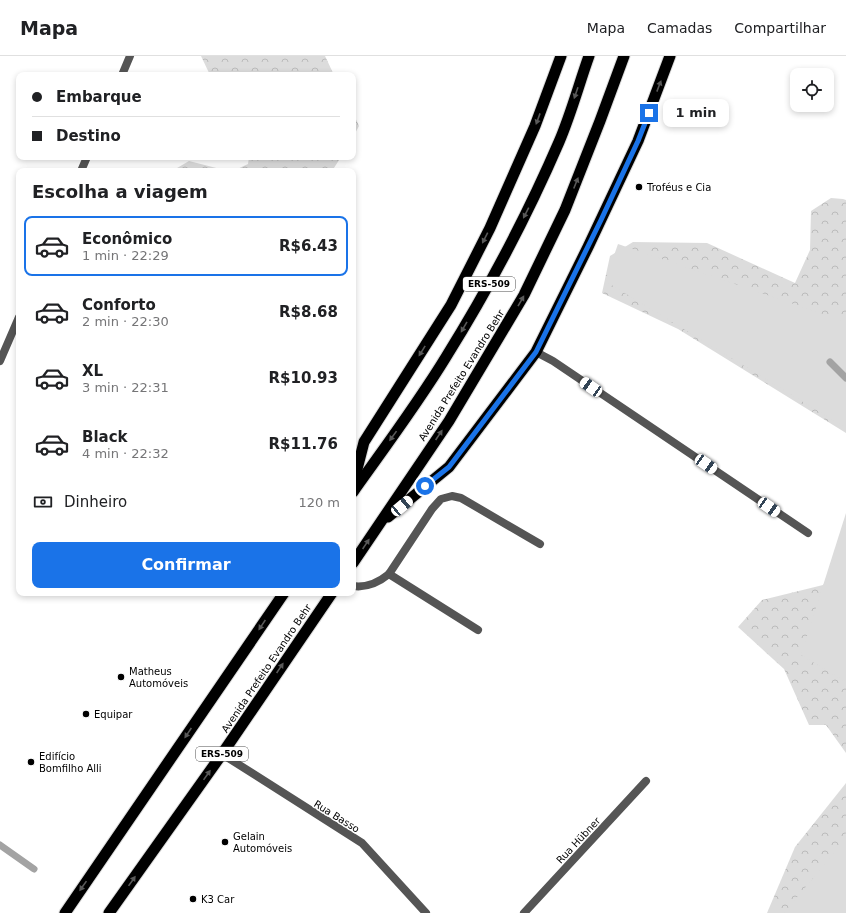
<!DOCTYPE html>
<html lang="pt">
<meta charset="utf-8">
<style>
:root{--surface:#fff;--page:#f6f6f6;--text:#202124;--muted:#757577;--line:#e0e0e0;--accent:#1a73e8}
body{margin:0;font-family:"DejaVu Sans",sans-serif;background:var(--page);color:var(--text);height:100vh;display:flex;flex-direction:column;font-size:15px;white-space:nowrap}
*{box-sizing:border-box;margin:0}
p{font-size:13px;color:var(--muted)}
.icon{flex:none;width:22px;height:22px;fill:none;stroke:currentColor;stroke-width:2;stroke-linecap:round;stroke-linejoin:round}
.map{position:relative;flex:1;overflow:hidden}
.sheet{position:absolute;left:16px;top:112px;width:340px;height:428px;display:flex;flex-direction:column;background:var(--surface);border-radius:8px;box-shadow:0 2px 6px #0003}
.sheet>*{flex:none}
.banner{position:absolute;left:16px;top:16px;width:340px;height:88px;border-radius:8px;box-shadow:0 2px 6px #0003;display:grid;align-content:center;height:88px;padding:0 16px;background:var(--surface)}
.tools{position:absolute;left:790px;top:12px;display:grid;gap:8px}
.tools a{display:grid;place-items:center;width:44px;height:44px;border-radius:8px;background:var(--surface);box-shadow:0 2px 6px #0003;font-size:20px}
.end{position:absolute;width:18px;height:18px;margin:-9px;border:5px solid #1a73e8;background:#fff;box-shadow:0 0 0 2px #fff}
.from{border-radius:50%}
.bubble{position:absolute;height:28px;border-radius:8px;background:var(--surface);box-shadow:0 2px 6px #0003;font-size:13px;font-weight:600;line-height:28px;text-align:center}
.car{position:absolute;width:12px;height:24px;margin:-12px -6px;border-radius:5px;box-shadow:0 0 3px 1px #0007;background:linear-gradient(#fff 24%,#345 0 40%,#fff 0 76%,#345 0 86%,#fff 0)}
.banner b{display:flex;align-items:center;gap:14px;height:38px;font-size:15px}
.banner b+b{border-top:1px solid var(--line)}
.banner i{width:10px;height:10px;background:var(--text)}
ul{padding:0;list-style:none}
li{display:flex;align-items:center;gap:12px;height:60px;margin:0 8px 6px;padding:0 8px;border:2px solid transparent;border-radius:8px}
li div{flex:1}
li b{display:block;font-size:15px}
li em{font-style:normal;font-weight:600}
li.selected{border-color:var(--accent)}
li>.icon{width:36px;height:36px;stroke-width:1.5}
h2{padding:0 16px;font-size:18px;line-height:48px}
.pay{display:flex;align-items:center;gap:10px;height:44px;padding:0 16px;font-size:15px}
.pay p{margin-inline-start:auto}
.action{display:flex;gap:8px;margin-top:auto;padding:8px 16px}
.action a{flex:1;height:46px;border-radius:8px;background:var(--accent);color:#fff;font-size:16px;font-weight:600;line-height:46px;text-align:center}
header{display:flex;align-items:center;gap:24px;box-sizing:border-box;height:56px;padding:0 20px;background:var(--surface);border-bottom:1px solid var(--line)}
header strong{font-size:19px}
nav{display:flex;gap:22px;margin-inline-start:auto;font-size:14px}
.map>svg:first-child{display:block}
.forest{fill:url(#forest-crowns)}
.green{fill:#dcdcdc}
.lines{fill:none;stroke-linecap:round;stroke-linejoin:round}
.stream{stroke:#a3a3a3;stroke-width:7}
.trunk-casing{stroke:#dbdbdb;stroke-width:13}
.service{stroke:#555;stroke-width:8}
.minor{stroke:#555;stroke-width:8}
.trunk{stroke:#000;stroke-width:11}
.oneway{fill:#595959}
.route{stroke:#1a73e8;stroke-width:5}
.poi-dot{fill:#000;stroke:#fff;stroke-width:1.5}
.labels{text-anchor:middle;stroke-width:3;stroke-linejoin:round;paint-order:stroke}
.shield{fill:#fff;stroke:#4c4c4c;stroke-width:1}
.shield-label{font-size:9px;font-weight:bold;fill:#000}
.poi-label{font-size:10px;fill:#000;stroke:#fff;text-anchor:start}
.street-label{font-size:10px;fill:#000;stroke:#fff}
</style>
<header>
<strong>Mapa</strong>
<nav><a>Mapa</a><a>Camadas</a><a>Compartilhar</a></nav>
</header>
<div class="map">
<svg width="846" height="857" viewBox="0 0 846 857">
<defs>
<pattern id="forest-crowns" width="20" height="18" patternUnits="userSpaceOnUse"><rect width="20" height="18" fill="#dcdcdc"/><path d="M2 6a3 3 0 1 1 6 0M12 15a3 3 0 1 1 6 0" fill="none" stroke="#bbb"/></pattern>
</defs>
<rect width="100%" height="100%" fill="#fff"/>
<!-- forest -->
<g class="forest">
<polygon points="201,0 325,0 334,19 210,19"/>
<polygon points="353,57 359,70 353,81"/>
<polygon points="249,101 341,101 332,115 233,115 248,108"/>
<polygon points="189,105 228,115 172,115"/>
<polygon points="831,142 843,143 846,144 846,377 678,273 602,237 610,200 633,186 707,187 795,227 810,194 811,155"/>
<polygon points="846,487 846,697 826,669 809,669 784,613 738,571 762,544 823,529 836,510"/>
<polygon points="846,727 846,857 767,857 795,791"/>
</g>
<!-- green -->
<g class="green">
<polygon points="618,188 846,266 846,372 605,225"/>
<polygon points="846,457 846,626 801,599"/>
<polygon points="846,777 846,857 784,857 834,797"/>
</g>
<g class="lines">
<!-- stream -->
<g class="stream">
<polyline points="830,306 846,322"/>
<polyline points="0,789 34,813"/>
</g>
<!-- trunk casing -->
<g class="trunk-casing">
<g id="trunk">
<polyline points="353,429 364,386 451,249 490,172 535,70 561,0"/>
<path d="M353,436C385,391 418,347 446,301C489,232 527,160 559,86C571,58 579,28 589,0"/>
<polyline points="388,461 449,411 536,296 588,191 638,85 670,0"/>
<polyline points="353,507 449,365 524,239 565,154 600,65 624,0"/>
<polyline points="65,857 284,537"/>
<polyline points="109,857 222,698 332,537"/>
</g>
</g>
<!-- service -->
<g class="service">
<polyline points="536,296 553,305 808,477"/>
<polyline points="389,518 478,574"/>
<path d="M353,530C367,532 378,527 389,518L432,453L441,443L452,440L461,442L540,488"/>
</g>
<!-- minor -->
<g class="minor">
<polyline points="122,19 130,0"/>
<polyline points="81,115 87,101"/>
<polyline points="0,305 19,261"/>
<polyline points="222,698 362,787 426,857"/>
<polyline points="524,857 646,725"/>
</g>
<!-- trunk -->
<use href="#trunk" class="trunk"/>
</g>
<!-- one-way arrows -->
<defs><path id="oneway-solid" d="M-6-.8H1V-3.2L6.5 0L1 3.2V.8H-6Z"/></defs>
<g class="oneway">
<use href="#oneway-solid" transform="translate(659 30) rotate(-69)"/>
<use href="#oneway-solid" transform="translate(576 37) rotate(109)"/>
<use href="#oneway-solid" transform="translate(538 63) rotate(110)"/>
<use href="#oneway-solid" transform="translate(576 127) rotate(-68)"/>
<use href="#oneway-solid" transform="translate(526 157) rotate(117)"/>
<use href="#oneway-solid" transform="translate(485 182) rotate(117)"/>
<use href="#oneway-solid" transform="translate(521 245) rotate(-60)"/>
<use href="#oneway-solid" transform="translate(464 271) rotate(120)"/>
<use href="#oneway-solid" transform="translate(422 295) rotate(122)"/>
<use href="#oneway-solid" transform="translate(439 379) rotate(-56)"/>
<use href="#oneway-solid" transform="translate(393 380) rotate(126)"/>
<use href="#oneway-solid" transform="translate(366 488) rotate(-56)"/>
<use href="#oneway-solid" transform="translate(262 569) rotate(124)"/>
<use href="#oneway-solid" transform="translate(280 612) rotate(-56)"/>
<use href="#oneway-solid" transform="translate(188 677) rotate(124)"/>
<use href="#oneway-solid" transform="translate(207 719) rotate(-55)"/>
<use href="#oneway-solid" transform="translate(132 825) rotate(-55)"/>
<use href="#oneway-solid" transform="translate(83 830) rotate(125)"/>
</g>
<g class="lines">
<!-- route -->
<polyline class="route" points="425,430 449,411 536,296 601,164 638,85 649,57"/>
</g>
<!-- markers -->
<g class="poi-dot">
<circle cx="639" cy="131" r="4"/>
<circle cx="121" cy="621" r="4"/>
<circle cx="86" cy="658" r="4"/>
<circle cx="31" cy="706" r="4"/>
<circle cx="225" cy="786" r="4"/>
<circle cx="193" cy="843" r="4"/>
</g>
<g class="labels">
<!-- shield labels -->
<g class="shield">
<rect x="463" y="221" width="52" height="14" rx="3"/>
<rect x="196" y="691" width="52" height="14" rx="3"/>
</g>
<g class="shield-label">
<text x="489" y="231">ERS-509</text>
<text x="222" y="701">ERS-509</text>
</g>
<!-- poi labels -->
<g class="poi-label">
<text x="647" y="135">Troféus e Cia</text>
<text x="129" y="619">Matheus<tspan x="129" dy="12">Automóveis</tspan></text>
<text x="94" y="662">Equipar</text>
<text x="39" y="704">Edifício<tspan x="39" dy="12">Bomfilho Alli</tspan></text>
<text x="233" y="784">Gelain<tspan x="233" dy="12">Automóveis</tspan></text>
<text x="201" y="847">K3 Car</text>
</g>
<!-- street labels -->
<g class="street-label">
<text transform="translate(461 319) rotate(-58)" y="4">Avenida Prefeito Evandro Behr</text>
<text transform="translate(266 612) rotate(-56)" y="4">Avenida Prefeito Evandro Behr</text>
<text transform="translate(337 760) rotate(32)" y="4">Rua Basso</text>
<text transform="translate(578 784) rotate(-47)" y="4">Rua Hübner</text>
</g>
</g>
</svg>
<div class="tools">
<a><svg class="icon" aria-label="locate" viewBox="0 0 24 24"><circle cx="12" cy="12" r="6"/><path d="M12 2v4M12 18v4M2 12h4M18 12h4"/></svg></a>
</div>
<i class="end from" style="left:425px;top:430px"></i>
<i class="end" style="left:649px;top:57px"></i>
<div class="bubble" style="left:663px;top:43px;width:66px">1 min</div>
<i class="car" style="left:591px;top:331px;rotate:304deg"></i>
<i class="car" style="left:706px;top:408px;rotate:124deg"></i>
<i class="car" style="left:402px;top:450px;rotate:50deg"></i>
<i class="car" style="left:769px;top:451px;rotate:124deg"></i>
<div class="banner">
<b><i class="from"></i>Embarque</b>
<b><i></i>Destino</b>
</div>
<section class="sheet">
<h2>Escolha a viagem</h2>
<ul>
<li class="selected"><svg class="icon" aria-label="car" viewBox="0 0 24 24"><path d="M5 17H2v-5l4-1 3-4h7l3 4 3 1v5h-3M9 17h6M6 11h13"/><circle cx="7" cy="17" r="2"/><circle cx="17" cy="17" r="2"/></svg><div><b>Econômico</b><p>1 min · 22:29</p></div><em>R$6.43</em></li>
<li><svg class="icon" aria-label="car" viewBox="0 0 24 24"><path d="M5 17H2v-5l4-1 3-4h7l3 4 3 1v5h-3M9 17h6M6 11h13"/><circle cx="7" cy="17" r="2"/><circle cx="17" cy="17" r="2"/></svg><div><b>Conforto</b><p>2 min · 22:30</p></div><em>R$8.68</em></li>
<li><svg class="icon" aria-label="car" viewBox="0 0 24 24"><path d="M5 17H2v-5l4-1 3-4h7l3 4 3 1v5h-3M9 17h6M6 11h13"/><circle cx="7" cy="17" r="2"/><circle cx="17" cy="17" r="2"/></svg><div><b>XL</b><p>3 min · 22:31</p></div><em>R$10.93</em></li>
<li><svg class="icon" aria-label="car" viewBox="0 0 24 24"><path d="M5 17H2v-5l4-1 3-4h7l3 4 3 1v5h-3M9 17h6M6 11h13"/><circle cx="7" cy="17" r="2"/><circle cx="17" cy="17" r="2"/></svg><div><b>Black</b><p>4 min · 22:32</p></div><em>R$11.76</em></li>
</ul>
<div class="pay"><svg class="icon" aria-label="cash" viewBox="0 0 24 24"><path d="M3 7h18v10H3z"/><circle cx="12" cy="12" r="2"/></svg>Dinheiro<p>120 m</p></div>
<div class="action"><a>Confirmar</a></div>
</section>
</div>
